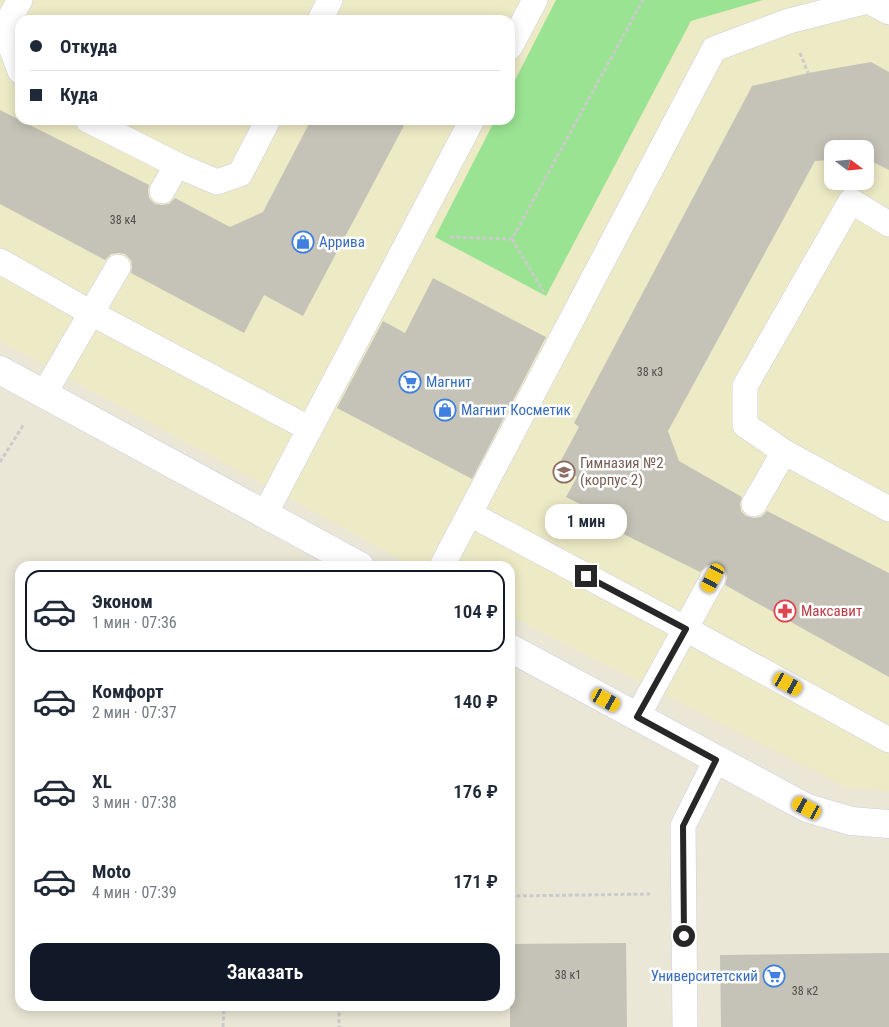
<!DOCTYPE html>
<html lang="ru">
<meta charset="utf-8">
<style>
:root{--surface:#fff;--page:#f2f2f3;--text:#1f2937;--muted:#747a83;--line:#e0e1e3;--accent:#111827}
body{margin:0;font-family:"Roboto Condensed",sans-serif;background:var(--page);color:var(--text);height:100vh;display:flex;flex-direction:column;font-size:19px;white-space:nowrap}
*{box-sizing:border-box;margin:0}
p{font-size:16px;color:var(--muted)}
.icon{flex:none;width:28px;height:28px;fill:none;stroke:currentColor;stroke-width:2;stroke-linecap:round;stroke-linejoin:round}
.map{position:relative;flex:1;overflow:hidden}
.details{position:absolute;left:15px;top:561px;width:500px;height:450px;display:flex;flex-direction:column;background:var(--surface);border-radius:15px;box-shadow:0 2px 12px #0003}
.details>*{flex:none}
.top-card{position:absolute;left:15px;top:15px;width:500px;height:110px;border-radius:15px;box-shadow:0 2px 12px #0003;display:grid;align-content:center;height:110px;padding:0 15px;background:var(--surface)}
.needle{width:32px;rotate:106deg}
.buttons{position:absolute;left:824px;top:140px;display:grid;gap:10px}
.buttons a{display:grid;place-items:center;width:50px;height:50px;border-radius:10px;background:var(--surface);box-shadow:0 2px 12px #0003;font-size:25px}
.end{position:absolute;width:22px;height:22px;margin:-11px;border:6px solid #272727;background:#fff;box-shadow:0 0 0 2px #fff}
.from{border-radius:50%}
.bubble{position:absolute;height:35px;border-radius:15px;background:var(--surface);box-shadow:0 2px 12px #0003;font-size:16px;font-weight:600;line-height:35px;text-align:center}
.car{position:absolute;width:15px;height:30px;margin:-15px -8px;border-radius:6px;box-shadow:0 0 4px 1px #0007;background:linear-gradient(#f5c518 24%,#345 0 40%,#f5c518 0 76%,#345 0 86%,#f5c518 0)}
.top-card b{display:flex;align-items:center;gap:18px;height:48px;font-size:19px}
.top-card b+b{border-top:1px solid var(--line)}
.top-card i{width:12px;height:12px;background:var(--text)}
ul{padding:9px 0 0;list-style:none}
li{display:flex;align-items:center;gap:15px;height:82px;margin:0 10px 8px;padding:0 5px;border:2px solid transparent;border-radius:15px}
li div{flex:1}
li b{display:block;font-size:19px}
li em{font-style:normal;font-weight:600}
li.on{border-color:var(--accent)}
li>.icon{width:45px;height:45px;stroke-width:1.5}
.button{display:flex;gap:10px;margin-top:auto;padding:10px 15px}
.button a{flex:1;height:58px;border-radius:15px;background:var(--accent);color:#fff;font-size:20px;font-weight:600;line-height:58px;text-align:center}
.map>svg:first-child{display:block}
.education{fill:#edeac6;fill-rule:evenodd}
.green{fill:#9ae392}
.building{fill:#c5c3b7}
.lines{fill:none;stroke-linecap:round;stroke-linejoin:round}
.lane-casing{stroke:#cecde1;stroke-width:26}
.street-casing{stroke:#cecde1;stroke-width:29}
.path{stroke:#cbcbcb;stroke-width:3;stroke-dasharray:4 2.5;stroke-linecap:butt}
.lane{stroke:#fff;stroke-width:25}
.street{stroke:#fff;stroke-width:28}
.route{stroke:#272727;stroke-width:6}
.labels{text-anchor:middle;stroke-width:5;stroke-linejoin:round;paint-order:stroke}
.number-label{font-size:12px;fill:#4e4e4b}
.shop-label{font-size:15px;fill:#366cbe;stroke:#fff;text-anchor:start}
.education-label{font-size:15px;fill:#785e54;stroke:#fff;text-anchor:start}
.health-label{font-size:15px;fill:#be3a42;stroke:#fff;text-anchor:start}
</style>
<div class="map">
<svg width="889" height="1027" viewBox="0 0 889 1027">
<rect width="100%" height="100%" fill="#eae7d7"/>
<!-- education -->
<path class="education" d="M0,0H889V791L847,788L510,616V566H413L0,341ZM20,20H510V120H20ZM832,149H865V181H832Z"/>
<!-- green -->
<polygon class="green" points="556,0 763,0 691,21 546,296 435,237 495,120 510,120 510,90"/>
<!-- building -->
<g class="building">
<polygon points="871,62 889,72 889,170 865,158 865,149 832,149 832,160 815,161 668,431 679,461 742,497 740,504 741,511 746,516 754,518 761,517 767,511 889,573 889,677 725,585 727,577 725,570 719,565 712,564 706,566 700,572 601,523 606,517 566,497 577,477 558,466 579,427 574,423 752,86 808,73"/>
<polygon points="0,110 149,185 148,191 149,198 155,204 162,205 169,204 175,198 230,227 263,212 311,120 407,120 303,316 264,295 244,333 131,273 132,267 131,260 125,254 119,253 111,254 105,260 0,204"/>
<polygon points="433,278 546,337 472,479 337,408 383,321 405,333"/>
<polygon points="626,943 627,1027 510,1027 510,944"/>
<polygon points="889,953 889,1027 721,1027 720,955"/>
</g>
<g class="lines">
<!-- lane casing -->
<g class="lane-casing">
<g id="lane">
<polyline points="20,0 4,28 20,71"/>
<polyline points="320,20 330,0"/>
<polyline points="510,47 535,0"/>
<polyline points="88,120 177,165 217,182 240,174 268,120"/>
<polyline points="162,191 177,165"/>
<polyline points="889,224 851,201 745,386 745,425 784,452 889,509"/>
<polyline points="0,261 91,313 310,429"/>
<polyline points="44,394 118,267"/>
<polyline points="754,504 784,452"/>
<polyline points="265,514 472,120"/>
<polyline points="470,514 686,629 889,740"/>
<polyline points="442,566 714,49 789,21 868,1 889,12"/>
<polyline points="637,717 713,578"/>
<polyline points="685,1027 683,826 716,760"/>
</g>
</g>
<!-- street casing -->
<g class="street-casing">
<g id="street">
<polyline points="0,370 360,566"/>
<polyline points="510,648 807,808 851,821 889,824"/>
</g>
</g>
<!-- path -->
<g class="path">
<polyline points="800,53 808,73"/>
<polyline points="450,237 512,239 643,0"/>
<polyline points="512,239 545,294"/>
<polyline points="0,462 24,424"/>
<polyline points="510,896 650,894"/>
<polyline points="339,1006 339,1027"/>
<polyline points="223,1027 224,1006"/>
</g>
<!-- lane -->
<use href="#lane" class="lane"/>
<!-- street -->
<use href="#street" class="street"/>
</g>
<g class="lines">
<!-- route -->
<polyline class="route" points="586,576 686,629 637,717 716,760 683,826 684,936"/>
</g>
<!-- icons -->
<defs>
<g id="shop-ring" transform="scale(1.125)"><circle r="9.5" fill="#fff" stroke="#3f7fe0" stroke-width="1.5"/><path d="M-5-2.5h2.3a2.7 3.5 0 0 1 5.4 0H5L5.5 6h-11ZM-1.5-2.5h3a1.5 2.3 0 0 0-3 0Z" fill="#3f7fe0"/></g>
<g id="supermarket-ring" transform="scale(1.125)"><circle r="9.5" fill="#fff" stroke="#3f7fe0" stroke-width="1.5"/><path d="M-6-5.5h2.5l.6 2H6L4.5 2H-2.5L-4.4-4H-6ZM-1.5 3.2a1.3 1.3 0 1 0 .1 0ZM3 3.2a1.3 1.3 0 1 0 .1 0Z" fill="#3f7fe0"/></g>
<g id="school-ring" transform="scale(1.125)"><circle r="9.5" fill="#fff" stroke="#8d6e63" stroke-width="1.5"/><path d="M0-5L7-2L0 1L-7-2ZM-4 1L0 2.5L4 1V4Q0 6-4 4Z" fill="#8d6e63"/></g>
<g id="pharmacy-ring" transform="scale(1.125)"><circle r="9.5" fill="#fff" stroke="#e0444e" stroke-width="1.5"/><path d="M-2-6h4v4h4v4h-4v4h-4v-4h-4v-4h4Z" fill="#e0444e"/></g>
</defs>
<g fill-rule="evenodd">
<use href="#shop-ring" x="303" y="242"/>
<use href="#supermarket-ring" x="410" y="382"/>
<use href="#shop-ring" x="445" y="410"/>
<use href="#school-ring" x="564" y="472"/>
<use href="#pharmacy-ring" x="785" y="611"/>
<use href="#supermarket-ring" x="774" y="976"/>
</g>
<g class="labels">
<!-- number labels -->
<g class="number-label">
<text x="123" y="224">38 к4</text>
<text x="650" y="376">38 к3</text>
<text x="568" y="979">38 к1</text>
<text x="805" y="995">38 к2</text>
</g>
<!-- shop labels -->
<g class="shop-label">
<text x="319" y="247">Аррива</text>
<text x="426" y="387">Магнит</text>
<text x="461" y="415">Магнит Косметик</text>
<text x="758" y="981" text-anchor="end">Университетский</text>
</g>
<!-- education labels -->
<g class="education-label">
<text x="580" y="468">Гимназия №2<tspan x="580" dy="17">(корпус 2)</tspan></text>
</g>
<!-- health labels -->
<g class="health-label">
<text x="801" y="616">Максавит</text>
</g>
</g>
</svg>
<div class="buttons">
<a><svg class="needle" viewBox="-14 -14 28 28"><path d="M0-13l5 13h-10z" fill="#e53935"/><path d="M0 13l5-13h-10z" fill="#747a83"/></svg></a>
</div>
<i class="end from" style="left:684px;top:936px"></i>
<i class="end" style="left:586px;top:576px"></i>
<div class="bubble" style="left:545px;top:504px;width:82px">1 мин</div>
<i class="car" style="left:713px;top:578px;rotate:208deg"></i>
<i class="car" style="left:788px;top:684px;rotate:119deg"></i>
<i class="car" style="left:606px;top:700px;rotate:119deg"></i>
<i class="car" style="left:807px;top:808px;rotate:298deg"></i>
<div class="top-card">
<b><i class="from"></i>Откуда</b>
<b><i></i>Куда</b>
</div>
<section class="details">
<ul>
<li class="on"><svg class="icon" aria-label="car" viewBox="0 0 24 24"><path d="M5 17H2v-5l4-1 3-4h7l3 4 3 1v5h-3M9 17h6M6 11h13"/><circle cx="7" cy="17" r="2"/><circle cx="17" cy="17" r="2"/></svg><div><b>Эконом</b><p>1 мин · 07:36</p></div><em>104 ₽</em></li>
<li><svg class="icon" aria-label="car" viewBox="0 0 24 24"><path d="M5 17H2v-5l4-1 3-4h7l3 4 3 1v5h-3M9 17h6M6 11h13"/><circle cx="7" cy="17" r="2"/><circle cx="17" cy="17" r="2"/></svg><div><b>Комфорт</b><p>2 мин · 07:37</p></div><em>140 ₽</em></li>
<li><svg class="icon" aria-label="car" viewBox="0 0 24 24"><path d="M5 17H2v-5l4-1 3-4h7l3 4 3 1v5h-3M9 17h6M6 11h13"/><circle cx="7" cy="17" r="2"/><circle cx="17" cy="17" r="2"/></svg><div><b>XL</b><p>3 мин · 07:38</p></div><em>176 ₽</em></li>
<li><svg class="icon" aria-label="car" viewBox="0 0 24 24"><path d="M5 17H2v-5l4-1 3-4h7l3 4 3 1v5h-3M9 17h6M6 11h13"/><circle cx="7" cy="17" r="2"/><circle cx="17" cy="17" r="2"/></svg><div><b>Moto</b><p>4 мин · 07:39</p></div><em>171 ₽</em></li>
</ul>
<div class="button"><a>Заказать</a></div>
</section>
</div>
